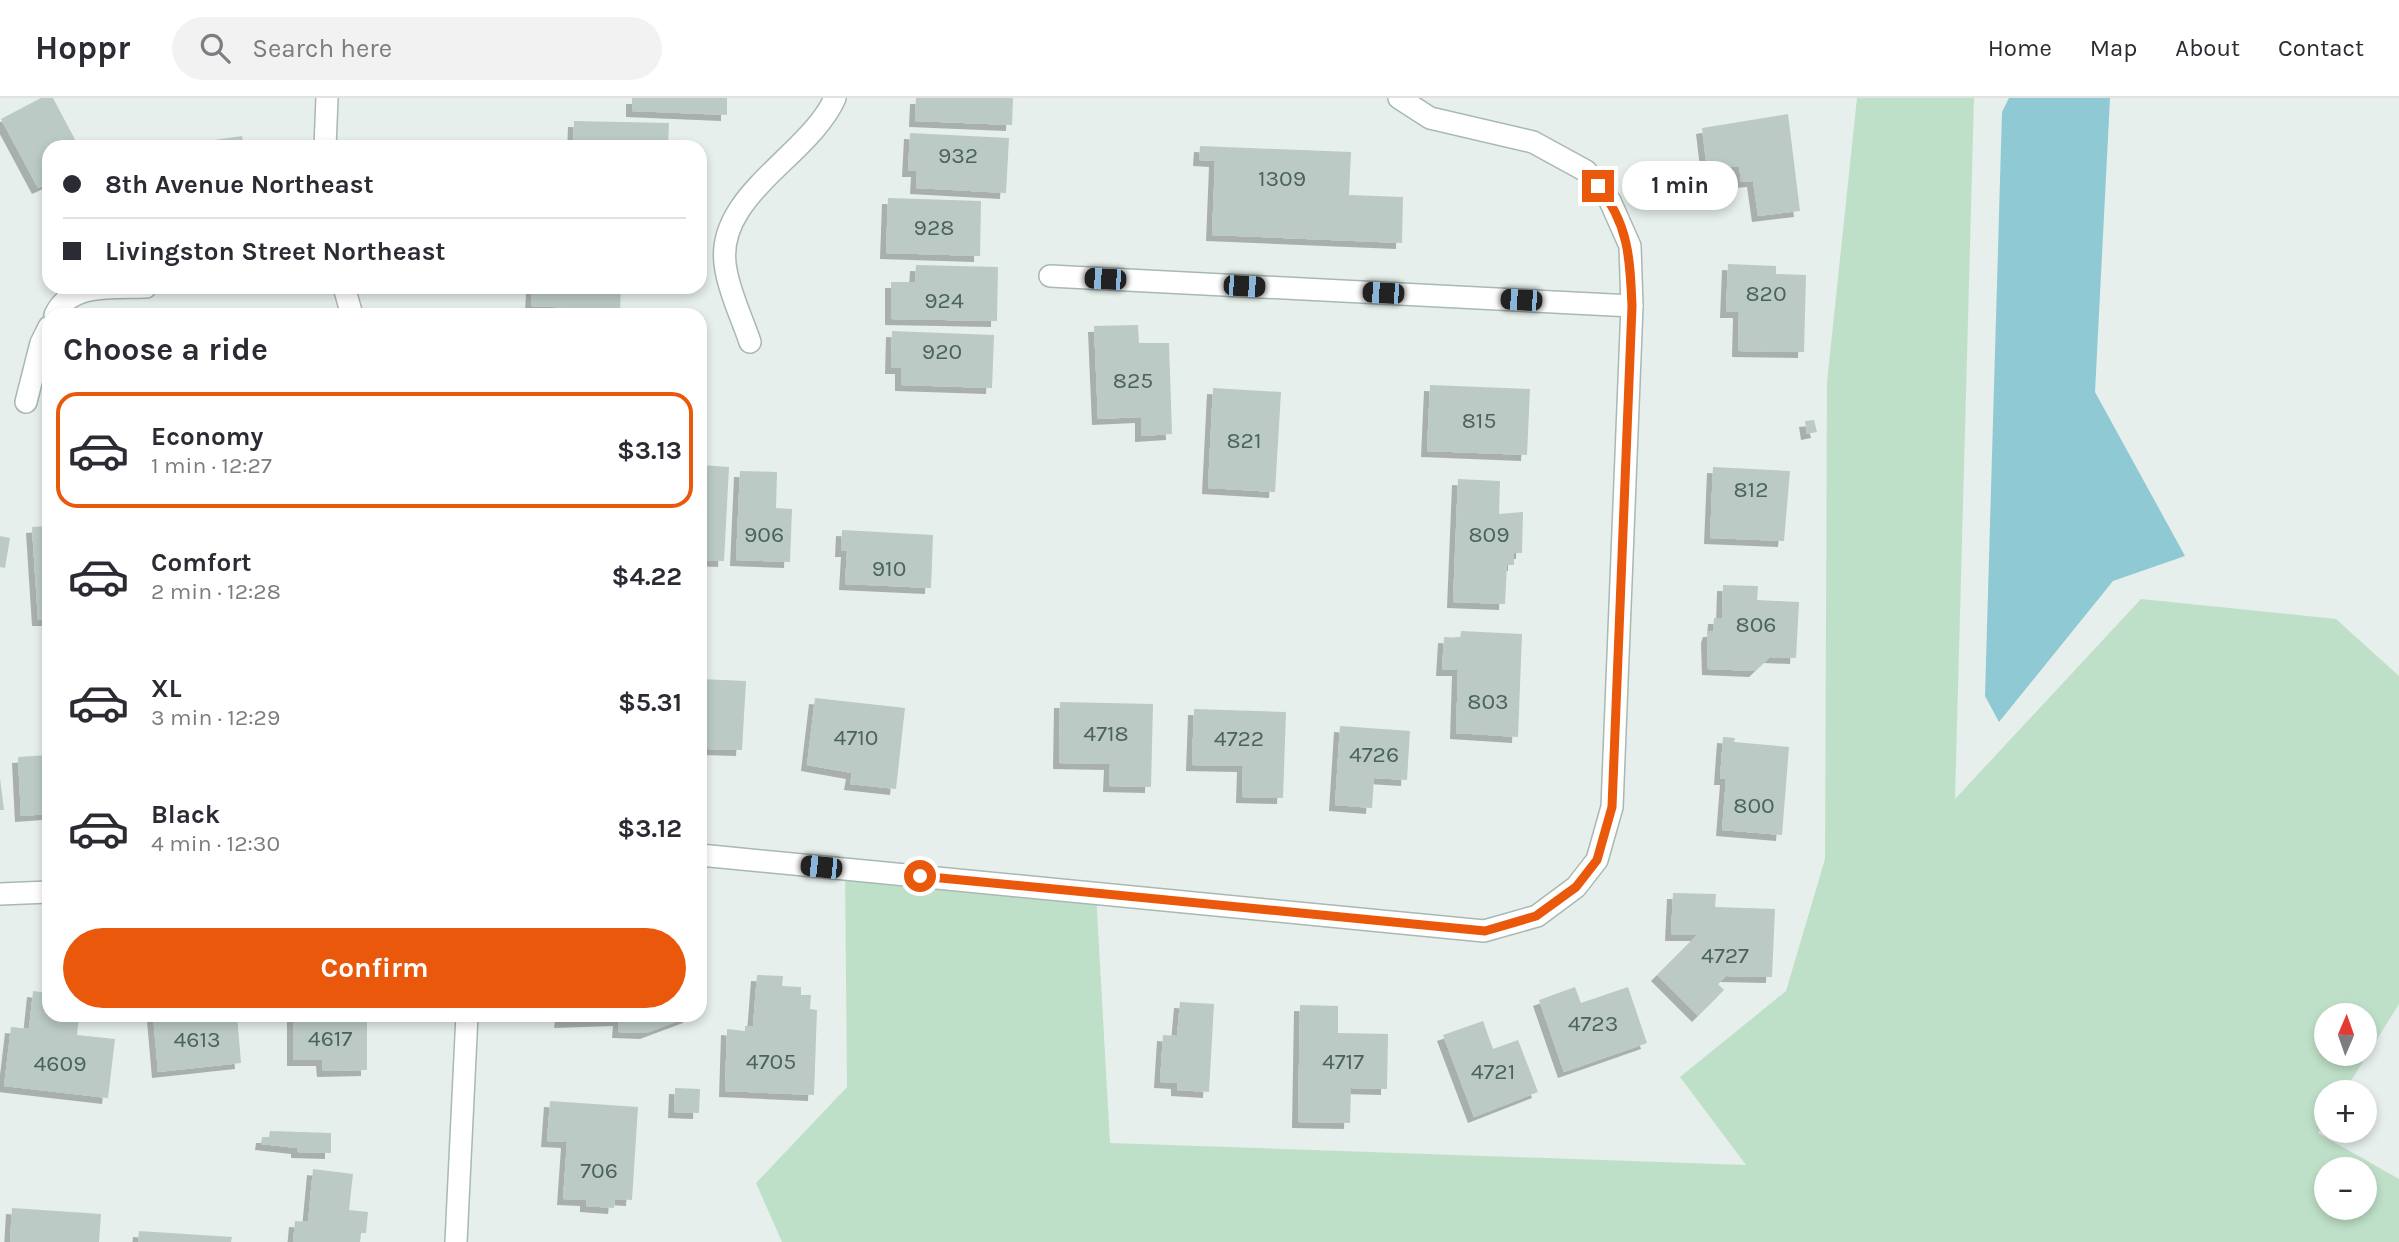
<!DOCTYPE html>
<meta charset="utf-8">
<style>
:root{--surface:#fff;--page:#f2f2f3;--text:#2b2b33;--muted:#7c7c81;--line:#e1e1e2;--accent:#ea580c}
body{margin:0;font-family:Karla,sans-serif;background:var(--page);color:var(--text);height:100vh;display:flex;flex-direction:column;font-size:26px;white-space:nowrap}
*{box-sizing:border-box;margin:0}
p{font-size:23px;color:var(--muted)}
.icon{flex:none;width:38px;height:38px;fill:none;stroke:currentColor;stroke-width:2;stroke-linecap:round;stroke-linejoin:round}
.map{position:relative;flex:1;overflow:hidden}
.details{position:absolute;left:42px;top:210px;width:665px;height:714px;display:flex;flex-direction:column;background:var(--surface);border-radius:21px;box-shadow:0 4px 10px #0003}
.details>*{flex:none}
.banner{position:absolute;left:42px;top:42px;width:665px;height:154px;border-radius:21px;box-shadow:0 4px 10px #0003;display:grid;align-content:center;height:154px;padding:0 21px;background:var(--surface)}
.needle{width:46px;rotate:2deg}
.fabs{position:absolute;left:2314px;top:905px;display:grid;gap:14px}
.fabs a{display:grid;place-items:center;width:63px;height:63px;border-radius:50%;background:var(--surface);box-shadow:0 4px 10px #0003;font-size:35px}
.end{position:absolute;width:32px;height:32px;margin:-16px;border:9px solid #ea580c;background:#fff;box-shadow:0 0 0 4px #fff}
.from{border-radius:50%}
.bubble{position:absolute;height:49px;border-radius:24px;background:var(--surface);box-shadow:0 4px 10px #0003;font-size:23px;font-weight:700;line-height:49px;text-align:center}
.car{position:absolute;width:21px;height:42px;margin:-21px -10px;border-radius:9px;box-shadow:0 0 5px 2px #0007;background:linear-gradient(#222 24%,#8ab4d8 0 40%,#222 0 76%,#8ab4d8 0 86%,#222 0)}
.banner b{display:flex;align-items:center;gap:24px;height:66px;font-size:26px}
.banner b+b{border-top:2px solid var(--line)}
.banner i{width:18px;height:18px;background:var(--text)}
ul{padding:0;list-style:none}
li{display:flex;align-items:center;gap:21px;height:116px;margin:0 14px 10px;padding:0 7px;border:4px solid transparent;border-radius:21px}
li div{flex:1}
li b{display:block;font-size:26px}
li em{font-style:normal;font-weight:700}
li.current{border-color:var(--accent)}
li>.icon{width:63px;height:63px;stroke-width:1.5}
h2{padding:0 21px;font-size:32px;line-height:84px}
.primary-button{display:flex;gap:14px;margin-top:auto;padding:14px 21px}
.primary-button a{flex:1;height:80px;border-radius:42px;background:var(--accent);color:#fff;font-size:28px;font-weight:700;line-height:80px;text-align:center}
header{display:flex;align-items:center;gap:42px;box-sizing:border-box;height:98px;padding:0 35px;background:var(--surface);border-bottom:2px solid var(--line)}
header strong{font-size:33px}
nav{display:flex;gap:38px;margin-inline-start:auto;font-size:24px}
.search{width:490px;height:63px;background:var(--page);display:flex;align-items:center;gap:18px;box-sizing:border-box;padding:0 24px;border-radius:38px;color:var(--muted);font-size:26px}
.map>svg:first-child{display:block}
.green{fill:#bfe0c8;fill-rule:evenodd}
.water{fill:#8ec9d4}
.building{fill:#bbcac4;filter:url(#shadow)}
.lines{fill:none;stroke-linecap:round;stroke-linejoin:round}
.minor-casing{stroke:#a8b8b2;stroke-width:24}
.minor{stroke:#fff;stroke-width:21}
.route{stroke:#ea580c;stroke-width:9}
.labels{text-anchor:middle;stroke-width:6;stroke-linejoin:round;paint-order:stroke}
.number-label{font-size:23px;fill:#4a645c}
</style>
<header>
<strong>Hoppr</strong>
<div class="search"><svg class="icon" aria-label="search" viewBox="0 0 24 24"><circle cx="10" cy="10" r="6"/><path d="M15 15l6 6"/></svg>Search here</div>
<nav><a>Home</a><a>Map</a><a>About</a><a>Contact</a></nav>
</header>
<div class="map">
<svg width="2399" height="1144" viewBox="0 0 2399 1144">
<defs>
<filter id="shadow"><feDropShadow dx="-6" dy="6" stdDeviation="0" flood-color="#0004"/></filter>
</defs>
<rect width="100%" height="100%" fill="#e6efeb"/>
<!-- green -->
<path class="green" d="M1857,0H1974L1955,701L2141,501L2336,521L2399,578V906L2344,994H2326V1023L2318,1035L2399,1081V1144H782L756,1085L847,989L845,771L1096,795L1110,1045L1746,1067L1680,979L1786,893L1825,761L1827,284ZM2326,917H2364V956H2326ZM2326,1071H2364V1110H2326Z"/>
<!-- water -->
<polygon class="water" points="2009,0 2110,0 2095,294 2185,458 2113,483 1999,624 1985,598 2002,14"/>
<!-- building -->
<g class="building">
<polygon points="41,0 53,0 79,49 49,49 49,85 38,90 1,21"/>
<polygon points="632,0 727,0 727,17 632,13"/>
<polygon points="916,0 1013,0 1012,27 915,23"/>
<polygon points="1788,16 1800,113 1758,118 1753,83 1741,84 1739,68 1707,72 1702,30"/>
<polygon points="574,23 669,25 668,49 573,49"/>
<polygon points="910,35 1009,40 1006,95 916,90 917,73 908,73"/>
<polygon points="242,38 244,49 178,49 178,47"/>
<polygon points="1200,48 1351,54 1349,97 1403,99 1402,145 1212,137 1215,63 1199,62"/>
<polygon points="888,100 981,103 980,158 886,155"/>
<polygon points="1728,166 1776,168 1776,176 1806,177 1804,254 1738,253 1739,214 1726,214"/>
<polygon points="916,167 998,169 997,223 891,221 891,184 915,184"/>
<polygon points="532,189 621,189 620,212 531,208"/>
<polygon points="1138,227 1139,245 1169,245 1172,336 1141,338 1141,319 1098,321 1094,228"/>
<polygon points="892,233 994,237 992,290 901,287 901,270 891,270"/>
<polygon points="1430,287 1530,291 1527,357 1427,353"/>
<polygon points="1213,290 1281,294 1275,394 1208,390"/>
<polygon points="1814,322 1817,334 1807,336 1805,323"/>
<polygon points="700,367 729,369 724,463 700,462"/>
<polygon points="1713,369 1790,373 1784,443 1710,440"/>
<polygon points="740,373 777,374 776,410 792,411 790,464 736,462"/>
<polygon points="1458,381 1500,383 1499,416 1523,414 1522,455 1514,455 1514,467 1507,467 1505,506 1453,504"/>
<polygon points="49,428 49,522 38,522 32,429"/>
<polygon points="842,432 933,437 931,490 845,486 847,453 841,453"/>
<polygon points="0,438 10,440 5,470 0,469"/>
<polygon points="1723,487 1758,488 1757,502 1799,504 1796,560 1770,559 1755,573 1708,571 1707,539 1709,533 1713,533 1714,520 1722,520"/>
<polygon points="1461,533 1522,536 1518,639 1456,635 1458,572 1442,572 1444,539 1460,540"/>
<polygon points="700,581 746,583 742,652 707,651 707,657 700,657"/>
<polygon points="815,600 905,610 896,691 850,686 852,675 807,667"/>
<polygon points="1060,604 1153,606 1151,689 1109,688 1110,666 1059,665"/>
<polygon points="1194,611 1286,614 1283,700 1242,699 1243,668 1192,667"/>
<polygon points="1340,628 1410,633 1407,682 1374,680 1372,710 1335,707"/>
<polygon points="1723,639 1735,640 1734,644 1789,649 1782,737 1722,732 1726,681 1720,681"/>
<polygon points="49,657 49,716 21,718 18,659"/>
<polygon points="0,680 4,712 0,712"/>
<polygon points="1673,795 1716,796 1715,809 1775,811 1772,879 1726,878 1718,886 1724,892 1698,918 1657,877 1697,837 1671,837"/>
<polygon points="757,877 783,878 782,888 801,889 801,897 811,897 810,911 817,912 814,997 725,993 727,931 745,933 745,928 753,928"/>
<polygon points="1575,889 1581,905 1628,889 1647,945 1564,974 1539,902"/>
<polygon points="33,893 49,895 49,917 79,917 77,937 115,941 108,1000 4,988 11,929 29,931"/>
<polygon points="1180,904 1214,906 1209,994 1177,992 1177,985 1160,984 1163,937 1177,938"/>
<polygon points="1300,907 1338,908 1338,935 1388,936 1387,991 1351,990 1350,1025 1298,1024"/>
<polygon points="153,917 237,917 241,965 158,974"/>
<polygon points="293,917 367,917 367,972 323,973 322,962 293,962"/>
<polygon points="561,917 688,917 689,919 646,935 618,934 619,922 560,924"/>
<polygon points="1483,923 1493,951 1518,942 1538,994 1474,1019 1443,937"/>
<polygon points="675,990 700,991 699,1015 674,1014"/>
<polygon points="550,1003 638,1009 632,1102 615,1101 614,1110 586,1108 586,1102 563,1101 567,1044 547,1043"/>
<polygon points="270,1033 331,1035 331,1055 297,1054 297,1050 261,1046 262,1039 269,1039"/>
<polygon points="313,1071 353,1076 349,1112 368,1114 366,1135 361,1135 360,1144 293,1144 295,1123 308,1124"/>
<polygon points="12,1110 101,1116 99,1144 10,1144"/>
<polygon points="139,1133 232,1139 231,1144 138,1144"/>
</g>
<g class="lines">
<!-- minor casing -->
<g class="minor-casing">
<g id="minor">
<polyline points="325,49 327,0"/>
<polyline points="1050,178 1632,208"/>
<polyline points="344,189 352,217"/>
<path d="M55,217C70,184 115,190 146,189"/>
<path d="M750,244C742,220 730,196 726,172C711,99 809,59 835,0"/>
<polyline points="26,304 41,245 49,229"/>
<polyline points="700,757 1484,833 1537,818 1576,789 1597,762 1612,709 1632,208 1630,148 1610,103 1586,73 1533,44 1430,20 1399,0"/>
<polyline points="0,796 49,794"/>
<polyline points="456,1144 467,917"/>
</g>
</g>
<!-- minor -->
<use href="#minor" class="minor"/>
</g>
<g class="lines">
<!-- route -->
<path class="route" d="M920,778L1485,833L1536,818L1576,789L1597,762L1612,709L1632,208C1630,161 1629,126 1598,88"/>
</g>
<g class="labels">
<!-- number labels -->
<g class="number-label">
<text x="958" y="65">932</text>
<text x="1282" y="88">1309</text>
<text x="934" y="137">928</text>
<text x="1766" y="203">820</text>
<text x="944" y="210">924</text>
<text x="942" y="261">920</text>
<text x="1133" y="290">825</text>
<text x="1479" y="330">815</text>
<text x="1244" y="350">821</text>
<text x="1751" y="399">812</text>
<text x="764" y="444">906</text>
<text x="1489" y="444">809</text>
<text x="889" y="478">910</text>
<text x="1756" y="534">806</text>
<text x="1488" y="611">803</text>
<text x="1106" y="643">4718</text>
<text x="856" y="647">4710</text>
<text x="1239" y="648">4722</text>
<text x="1374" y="664">4726</text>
<text x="1754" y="715">800</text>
<text x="1725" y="865">4727</text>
<text x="1593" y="933">4723</text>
<text x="330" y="948">4617</text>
<text x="197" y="949">4613</text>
<text x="771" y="971">4705</text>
<text x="1343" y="971">4717</text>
<text x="60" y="973">4609</text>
<text x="1493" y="981">4721</text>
<text x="599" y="1080">706</text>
</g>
</g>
</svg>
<div class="fabs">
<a><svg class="needle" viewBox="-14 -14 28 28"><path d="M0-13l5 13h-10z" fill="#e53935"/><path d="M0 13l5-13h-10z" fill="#7c7c81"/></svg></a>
<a>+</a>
<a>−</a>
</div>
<i class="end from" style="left:920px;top:778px"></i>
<i class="end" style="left:1598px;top:88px"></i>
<div class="bubble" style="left:1622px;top:63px;width:116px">1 min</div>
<i class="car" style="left:1105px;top:181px;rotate:273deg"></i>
<i class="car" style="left:1244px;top:188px;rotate:93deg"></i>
<i class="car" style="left:1383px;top:195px;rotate:273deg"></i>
<i class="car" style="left:1521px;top:202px;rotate:273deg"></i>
<i class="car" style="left:821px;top:769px;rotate:276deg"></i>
<div class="banner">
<b><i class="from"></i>8th Avenue Northeast</b>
<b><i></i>Livingston Street Northeast</b>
</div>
<section class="details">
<h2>Choose a ride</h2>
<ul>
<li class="current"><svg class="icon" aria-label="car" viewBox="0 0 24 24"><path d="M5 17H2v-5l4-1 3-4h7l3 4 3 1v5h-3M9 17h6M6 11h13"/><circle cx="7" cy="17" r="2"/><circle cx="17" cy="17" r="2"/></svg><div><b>Economy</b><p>1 min · 12:27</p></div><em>$3.13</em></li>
<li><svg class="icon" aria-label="car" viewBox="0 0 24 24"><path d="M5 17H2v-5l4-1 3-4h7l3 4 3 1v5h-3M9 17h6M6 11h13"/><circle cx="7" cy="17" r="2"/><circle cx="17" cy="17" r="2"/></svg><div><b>Comfort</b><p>2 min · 12:28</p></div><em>$4.22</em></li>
<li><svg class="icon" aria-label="car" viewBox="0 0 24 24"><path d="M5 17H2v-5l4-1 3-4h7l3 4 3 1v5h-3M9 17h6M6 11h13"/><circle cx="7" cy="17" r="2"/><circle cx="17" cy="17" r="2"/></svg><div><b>XL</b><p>3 min · 12:29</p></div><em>$5.31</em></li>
<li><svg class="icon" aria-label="car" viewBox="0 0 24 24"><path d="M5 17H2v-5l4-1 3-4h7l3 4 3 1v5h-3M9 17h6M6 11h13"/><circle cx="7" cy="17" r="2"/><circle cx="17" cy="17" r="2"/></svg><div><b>Black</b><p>4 min · 12:30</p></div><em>$3.12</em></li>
</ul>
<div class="primary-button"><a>Confirm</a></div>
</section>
</div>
